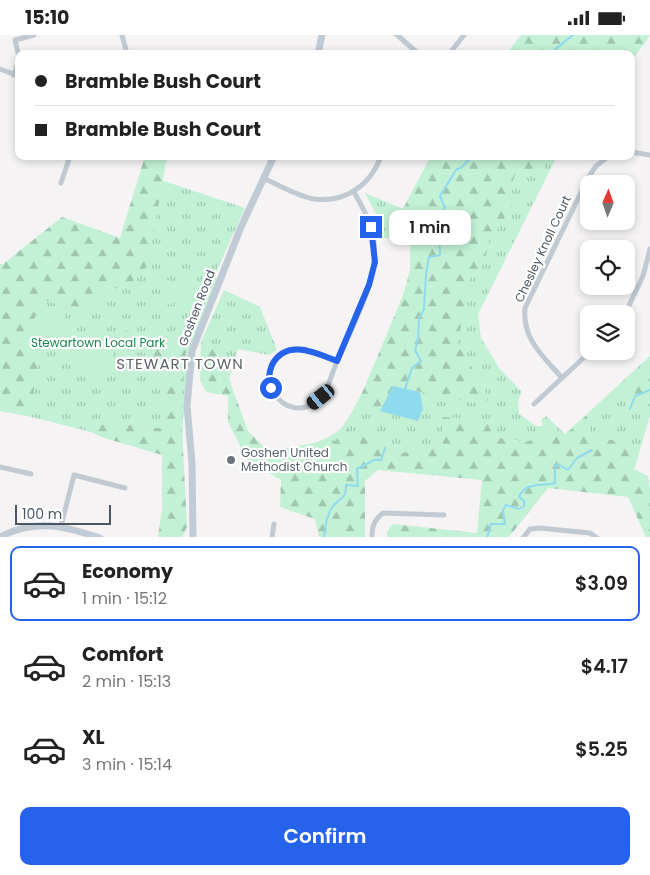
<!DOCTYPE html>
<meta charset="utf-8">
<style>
:root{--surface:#fff;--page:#f6f6f6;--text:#222;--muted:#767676;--line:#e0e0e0;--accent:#2563eb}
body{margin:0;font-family:Poppins,sans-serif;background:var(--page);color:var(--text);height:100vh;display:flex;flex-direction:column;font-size:19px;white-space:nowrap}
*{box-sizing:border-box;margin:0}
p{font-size:16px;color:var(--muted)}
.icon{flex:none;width:28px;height:28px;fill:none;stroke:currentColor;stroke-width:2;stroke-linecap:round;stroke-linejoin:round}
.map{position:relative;height:502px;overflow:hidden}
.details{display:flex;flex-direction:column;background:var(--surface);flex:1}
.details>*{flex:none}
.guide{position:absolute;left:15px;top:15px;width:620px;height:110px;border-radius:10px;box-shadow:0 2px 8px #0003;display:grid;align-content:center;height:110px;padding:0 20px;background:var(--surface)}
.needle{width:32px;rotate:2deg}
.controls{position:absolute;left:580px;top:140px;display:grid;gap:10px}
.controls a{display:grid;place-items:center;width:55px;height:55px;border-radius:10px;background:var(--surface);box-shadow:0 2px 8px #0003;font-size:25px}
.scale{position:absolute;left:15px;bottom:12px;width:96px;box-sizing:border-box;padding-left:5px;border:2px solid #4a5661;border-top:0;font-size:14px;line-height:18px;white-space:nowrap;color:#4a5661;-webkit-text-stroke:4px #fff;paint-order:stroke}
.end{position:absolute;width:22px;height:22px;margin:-11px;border:6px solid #2563eb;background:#fff;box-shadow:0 0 0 2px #fff}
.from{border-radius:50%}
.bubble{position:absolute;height:35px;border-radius:10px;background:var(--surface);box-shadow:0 2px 8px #0003;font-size:16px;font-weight:600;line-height:35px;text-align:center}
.car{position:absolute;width:15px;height:30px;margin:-15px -8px;border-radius:6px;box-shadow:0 0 4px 1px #0007;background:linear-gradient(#222 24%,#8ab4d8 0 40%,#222 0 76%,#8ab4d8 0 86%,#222 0)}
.guide b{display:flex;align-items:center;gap:18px;height:48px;font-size:19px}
.guide b+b{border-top:1px solid var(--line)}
.guide i{width:12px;height:12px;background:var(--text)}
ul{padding:9px 0 0;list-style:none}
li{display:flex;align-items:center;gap:15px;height:75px;margin:0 10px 8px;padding:0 10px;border:2px solid transparent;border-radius:10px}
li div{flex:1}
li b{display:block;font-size:19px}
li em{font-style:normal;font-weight:600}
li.current{border-color:var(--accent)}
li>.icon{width:45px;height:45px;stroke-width:1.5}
.primary-button{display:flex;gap:10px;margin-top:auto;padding:10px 20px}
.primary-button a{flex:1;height:58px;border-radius:10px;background:var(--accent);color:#fff;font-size:20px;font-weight:600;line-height:58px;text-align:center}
.status{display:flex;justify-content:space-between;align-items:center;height:35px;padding:0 25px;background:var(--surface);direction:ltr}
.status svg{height:14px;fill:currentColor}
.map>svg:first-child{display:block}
.grass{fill:url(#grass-tufts);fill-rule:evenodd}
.forest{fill:url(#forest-firs)}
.pitch{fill:#c3f1d5}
.water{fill:#90daee}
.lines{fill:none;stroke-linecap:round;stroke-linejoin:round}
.stream{stroke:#90daee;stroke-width:2}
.street{stroke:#c1cad2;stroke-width:5}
.secondary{stroke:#c1cbd6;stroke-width:7}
.route{stroke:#2563eb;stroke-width:6}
.worship-dot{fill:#6b7280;stroke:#fff;stroke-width:2}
.labels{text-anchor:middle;stroke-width:4.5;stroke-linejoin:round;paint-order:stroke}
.street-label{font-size:12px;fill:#4a5661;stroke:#fff}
.park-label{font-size:12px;fill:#17864f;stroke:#fff}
.worship-label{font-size:12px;fill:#5b616d;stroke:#fff;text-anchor:start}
.quarter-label{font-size:15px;letter-spacing:1px;fill:#5f6368;stroke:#fff}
</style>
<div class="status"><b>15:10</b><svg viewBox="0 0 49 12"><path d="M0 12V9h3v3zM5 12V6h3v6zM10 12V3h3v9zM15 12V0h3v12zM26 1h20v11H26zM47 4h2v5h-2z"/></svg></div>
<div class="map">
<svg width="650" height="503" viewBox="0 0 650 503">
<defs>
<pattern id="grass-tufts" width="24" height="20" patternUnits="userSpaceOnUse" patternTransform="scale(1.25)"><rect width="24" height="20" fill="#c3f1d5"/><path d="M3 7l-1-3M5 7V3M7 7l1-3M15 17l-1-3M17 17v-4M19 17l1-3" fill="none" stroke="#a0c6b0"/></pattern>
<pattern id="forest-firs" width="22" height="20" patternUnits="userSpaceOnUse" patternTransform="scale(1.25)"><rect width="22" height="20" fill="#c3f1d5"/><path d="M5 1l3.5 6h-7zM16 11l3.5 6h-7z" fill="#a0c6b0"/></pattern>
</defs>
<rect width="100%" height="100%" fill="#f5f3f3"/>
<!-- grass -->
<g class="grass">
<path d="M431,121H557L478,279L481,303L499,333L522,357L518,366L519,379L536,391H543L541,385L546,381L565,399L650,321V381L629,451L650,502L626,459L315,427L317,415L309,409C320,407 335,400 342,392C359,374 407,259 410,235C411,225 410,214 410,204L381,203L377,181L365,158L403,174ZM486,385L494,402L526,407L547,400L459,435Z"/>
<polygon points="161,145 245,173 214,242 218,244 193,308 186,380 183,380 182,420 0,374 0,249 146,222"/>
<polygon points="224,255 260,272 277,315 269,320 238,314 229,344 212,312 201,307"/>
</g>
<!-- forest -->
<g class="forest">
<polygon points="521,0 650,0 631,27 631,19 506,19"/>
<polygon points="145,121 167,121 148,230 131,249 100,258 98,277 69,274 43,264 26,302 41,322 28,381 0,376 0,229 3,229 62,182 120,203"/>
<polygon points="431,121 544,121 544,138 517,136 508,157 512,172 490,203 484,227 469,246 458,307 490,365 473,368 393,351 380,376 358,368 404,258 410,235 410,204 430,208 421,193 405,183 403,174"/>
<polygon points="122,294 186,315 181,375 187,492 182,502 158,502 162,473 162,420 101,402 83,392 94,385 165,394 163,376 166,328 117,305"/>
<polygon points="201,307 212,312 229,344 248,396 268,416 309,409 318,416 337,405 342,393 402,418 443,410 442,382 486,385 494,402 526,407 546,400 566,399 587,380 592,401 641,411 634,434 648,441 650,454 650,502 646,502 628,462 548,453 509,502 387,502 387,497 393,489 477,498 482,445 378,435 365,446 365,502 319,502 315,484 280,472 281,445 248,426 228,387 228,361 206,357 200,345"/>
<polygon points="650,329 650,376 628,354 643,332"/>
</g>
<!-- pitch -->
<g class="pitch">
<polygon points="168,245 178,248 171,270 161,267"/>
<polygon points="181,249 192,253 185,274 174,271"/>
<polygon points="41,270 65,280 53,307 29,297"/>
<path d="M87,298L114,310C118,335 86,344 76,321Z"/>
</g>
<!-- water -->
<polygon class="water" points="393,351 420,357 423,374 418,386 380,376"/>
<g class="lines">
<!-- stream -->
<g class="stream">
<polyline points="552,19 553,16 573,0"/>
<polyline points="405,354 412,333 421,326 415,315 418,305 419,284 424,274 426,239 429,222 440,220 438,185 445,173 440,161 456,135 462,132 472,121"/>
<polyline points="630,374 635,361 650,355"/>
<path d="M324,503C325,494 326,482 331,474C338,462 346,467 346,450L358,451L357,434L374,425H381L385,413"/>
<path d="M487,503L491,489H505L503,475L506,470L519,474L524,471V466L519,462C526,446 542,452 555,448V432L558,429L568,435L577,423L592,415"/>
</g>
<!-- street -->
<g class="street">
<polyline points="122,0 127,19"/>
<polyline points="397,0 419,19"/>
<polyline points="449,19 464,0"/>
<polyline points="19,22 15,5 34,0"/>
<polyline points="0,34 19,41"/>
<polyline points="14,40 19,24"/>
<polyline points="631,117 650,120"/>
<path d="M263,143C279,150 297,161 314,164C345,168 371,150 381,121"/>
<polyline points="61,148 70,121"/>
<polyline points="625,279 643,241 650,214"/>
<path d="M293,314H305L337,327C332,337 329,353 321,362C285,400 241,329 293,314Z"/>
<path d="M337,327C354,286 385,237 371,192C367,179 360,168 354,157"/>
<path d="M562,343C543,321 522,304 525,273L588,143L596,131L609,121"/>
<polyline points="534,369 591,316"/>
<polyline points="0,432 31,439"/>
<polyline points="61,491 74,440 125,453"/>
<polyline points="272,503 274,489"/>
<path d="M372,503C372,491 374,485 383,478L444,480"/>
<polyline points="523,503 530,494 539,493 590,498 597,503"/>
</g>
<!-- secondary -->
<g class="secondary">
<polyline points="318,19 322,0"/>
<path d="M0,502C35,483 65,491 100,503"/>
<polyline points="193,503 192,428 187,371 192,316 241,192 274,121"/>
</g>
</g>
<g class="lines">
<!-- route -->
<path class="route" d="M271,353C268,345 269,337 272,330C286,303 316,318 337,326L369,250L375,227L371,192"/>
</g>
<!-- markers -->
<circle class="worship-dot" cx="231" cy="425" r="5"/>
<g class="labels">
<!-- street labels -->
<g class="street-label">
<text transform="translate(543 214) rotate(-65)" y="4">Chesley Knoll Court</text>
<text transform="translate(197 273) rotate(-69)" y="4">Goshen Road</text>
</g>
<!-- park labels -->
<g class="park-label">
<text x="98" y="312">Stewartown Local Park</text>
</g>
<!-- worship labels -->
<g class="worship-label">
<text x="241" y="422">Goshen United<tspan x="241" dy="14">Methodist Church</tspan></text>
</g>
<!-- quarter labels -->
<g class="quarter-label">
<text x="180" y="334">STEWART TOWN</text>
</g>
</g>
</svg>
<div class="controls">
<a><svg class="needle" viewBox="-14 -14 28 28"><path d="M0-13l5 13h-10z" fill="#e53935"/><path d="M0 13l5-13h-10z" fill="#767676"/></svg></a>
<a><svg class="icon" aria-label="locate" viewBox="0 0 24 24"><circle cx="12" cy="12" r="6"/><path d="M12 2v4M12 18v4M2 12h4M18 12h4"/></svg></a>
<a><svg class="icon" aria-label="layers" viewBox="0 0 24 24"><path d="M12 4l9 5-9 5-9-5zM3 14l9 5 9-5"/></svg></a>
</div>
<div class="scale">100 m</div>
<i class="end from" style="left:271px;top:353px"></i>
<i class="end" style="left:371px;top:192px"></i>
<div class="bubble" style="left:389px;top:175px;width:82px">1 min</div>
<i class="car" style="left:321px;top:362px;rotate:231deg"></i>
<div class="guide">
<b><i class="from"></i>Bramble Bush Court</b>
<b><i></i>Bramble Bush Court</b>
</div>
</div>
<section class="details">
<ul>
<li class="current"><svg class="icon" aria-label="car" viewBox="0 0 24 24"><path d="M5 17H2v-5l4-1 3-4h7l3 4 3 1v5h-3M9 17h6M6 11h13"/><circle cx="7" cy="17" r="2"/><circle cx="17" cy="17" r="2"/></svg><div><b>Economy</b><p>1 min · 15:12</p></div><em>$3.09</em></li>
<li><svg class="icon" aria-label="car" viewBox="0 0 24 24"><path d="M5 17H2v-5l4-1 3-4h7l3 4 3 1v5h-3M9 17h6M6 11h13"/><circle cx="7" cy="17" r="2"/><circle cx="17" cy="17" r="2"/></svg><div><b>Comfort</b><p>2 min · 15:13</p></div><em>$4.17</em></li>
<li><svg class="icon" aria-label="car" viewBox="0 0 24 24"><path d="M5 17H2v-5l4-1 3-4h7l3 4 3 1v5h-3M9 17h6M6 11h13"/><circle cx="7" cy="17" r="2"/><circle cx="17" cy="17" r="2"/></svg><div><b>XL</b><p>3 min · 15:14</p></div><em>$5.25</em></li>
</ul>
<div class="primary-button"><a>Confirm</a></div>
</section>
